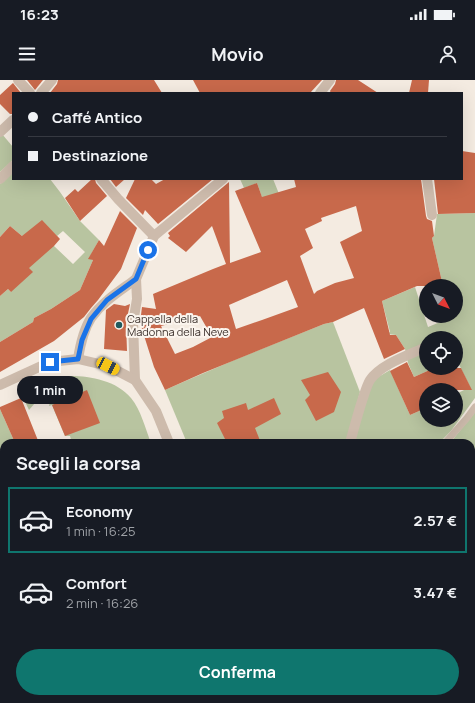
<!DOCTYPE html>
<html lang="it">
<meta charset="utf-8">
<style>
:root{--surface:#171b24;--page:#242831;--text:#f1f3f6;--muted:#9ea1a6;--line:#363941;--accent:#0f766e}
body{margin:0;font-family:Manrope,sans-serif;background:var(--page);color:var(--text);height:100vh;display:flex;flex-direction:column;font-size:15px;white-space:nowrap}
*{box-sizing:border-box;margin:0}
p{font-size:13px;color:var(--muted)}
.icon{flex:none;width:22px;height:22px;fill:none;stroke:currentColor;stroke-width:2;stroke-linecap:round;stroke-linejoin:round}
.map{position:relative;flex:1;overflow:hidden}
.side{position:absolute;left:0px;top:359px;width:475px;height:264px;display:flex;flex-direction:column;background:var(--surface);border-radius:12px 12px 0 0;box-shadow:0 4px 16px #0002}
.side>*{flex:none}
.hud{position:absolute;left:12px;top:12px;width:451px;height:88px;border-radius:0px;box-shadow:0 4px 16px #0002;display:grid;align-content:center;height:88px;padding:0 16px;background:var(--surface)}
.needle{width:26px;rotate:132deg}
.buttons{position:absolute;left:419px;top:199px;display:grid;gap:8px}
.buttons a{display:grid;place-items:center;width:44px;height:44px;border-radius:50%;background:var(--surface);box-shadow:0 4px 16px #0002;font-size:20px}
.end{position:absolute;width:18px;height:18px;margin:-9px;border:5px solid #1a73e8;background:#fff;box-shadow:0 0 0 2px #fff}
.from{border-radius:50%}
.bubble{position:absolute;height:28px;border-radius:14px;background:var(--surface);box-shadow:0 4px 16px #0002;font-size:13px;font-weight:700;line-height:28px;text-align:center}
.car{position:absolute;width:12px;height:24px;margin:-12px -6px;border-radius:5px;box-shadow:0 0 3px 1px #0007;background:linear-gradient(#f5c518 24%,#345 0 40%,#f5c518 0 76%,#345 0 86%,#f5c518 0)}
.hud b{display:flex;align-items:center;gap:14px;height:38px;font-size:15px}
.hud b+b{border-top:1px solid var(--line)}
.hud i{width:10px;height:10px;background:var(--text)}
ul{padding:0;list-style:none}
li{display:flex;align-items:center;gap:12px;height:66px;margin:0 8px 6px;padding:0 8px;border:2px solid transparent;border-radius:0px}
li div{flex:1}
li b{display:block;font-size:15px}
li em{font-style:normal;font-weight:700}
li.active{border-color:var(--accent)}
li>.icon{width:36px;height:36px;stroke-width:1.5}
h2{padding:0 16px;font-size:18px;line-height:48px}
.button{display:flex;gap:8px;margin-top:auto;padding:8px 16px}
.button a{flex:1;height:46px;border-radius:24px;background:var(--accent);color:#fff;font-size:16px;font-weight:700;line-height:46px;text-align:center}
.status{display:flex;justify-content:space-between;align-items:center;height:28px;padding:0 20px;background:var(--surface);direction:ltr}
.status svg{height:11px;fill:currentColor}
header{display:flex;justify-content:space-between;align-items:center;height:52px;padding:0 16px;background:var(--surface);font-size:18px;font-weight:700}
.map>svg:first-child{display:block}
.green{fill:#b8c4a0;fill-rule:evenodd}
.building{fill:#c8694b;fill-rule:evenodd}
.lines{fill:none;stroke-linecap:round;stroke-linejoin:round}
.path{stroke:#b9a596;stroke-width:2.5;stroke-dasharray:2 2;stroke-linecap:butt}
.lane{stroke:#cdbbac;stroke-width:7}
.street{stroke:#cdbbac;stroke-width:10}
.route{stroke:#1a73e8;stroke-width:5}
.poi-dot{fill:#1f5a5e;stroke:#fbf5ee;stroke-width:1.5}
.labels{text-anchor:middle;stroke-width:4;stroke-linejoin:round;paint-order:stroke}
.poi-label{font-size:11px;fill:#3b302b;stroke:#fbf5ee;text-anchor:start}
</style>
<div class="status"><b>16:23</b><svg viewBox="0 0 49 12"><path d="M0 12V9h3v3zM5 12V6h3v6zM10 12V3h3v9zM15 12V0h3v12zM26 1h20v11H26zM47 4h2v5h-2z"/></svg></div>
<header><svg class="icon" aria-label="menu" viewBox="0 0 24 24"><path d="M4 6h16M4 12h16M4 18h16"/></svg>Movio<svg class="icon" aria-label="person" viewBox="0 0 24 24"><circle cx="12" cy="8" r="4"/><path d="M4 21q1-7 8-7t8 7"/></svg></header>
<div class="map">
<svg width="475" height="623" viewBox="0 0 475 623">
<rect width="100%" height="100%" fill="#f4ebe1"/>
<!-- green -->
<g class="green">
<polygon points="2,54 13,67 13,80 0,92 0,55"/>
<path d="M13,92V99H50L60,112L80,141L99,160L89,178L93,180L80,210L51,229L34,238L33,242L0,262V216L8,209L11,212V170L22,156L10,146L0,157V104ZM42,141L57,156L63,151L85,172L73,184L54,166Z"/>
<polygon points="240,99 273,99 284,126 264,123 257,103 244,108"/>
<polygon points="475,133 475,318 451,351 439,363 354,363 366,317 375,299 390,290 410,335 426,328 426,340 456,340 456,314 470,307 456,278 456,258 426,258 426,288 434,288 414,297 408,283 405,269 396,255 387,254 390,252 382,221 415,207 428,247 450,238 450,236 456,236 456,206 443,206 432,158 434,156 437,134"/>
<path d="M333,242L360,312L346,363H187L165,310C218,286 271,265 324,244Z"/>
<path d="M71,296C91,296 117,301 131,318C141,330 145,348 151,363H72L70,356H65L52,325L49,326L55,298Z"/>
<polygon points="42,300 47,309 29,330 18,307"/>
<polygon points="0,329 15,363 4,363 4,414 0,404"/>
<polygon points="475,332 475,478 471,475 471,363 450,363"/>
<polygon points="0,535 4,543 4,619 17,619 10,623 0,623"/>
<polygon points="471,559 475,564 475,623 286,623 284,619 471,619"/>
<polygon points="53,619 258,619 259,623 55,623"/>
</g>
<!-- building -->
<g class="building">
<polygon points="27,0 43,0 35,10"/>
<polygon points="58,0 154,0 162,13 50,13 57,4"/>
<polygon points="193,0 322,0 310,13 200,13"/>
<polygon points="336,0 358,0 378,13 331,13 330,11 335,4"/>
<polygon points="412,0 429,0 428,13 409,13"/>
<polygon points="13,3 21,13 13,13 13,34 10,34 0,24 0,15"/>
<polygon points="462,71 475,73 475,133 438,134 434,99 462,99"/>
<polygon points="92,99 95,99 96,103 107,116 80,141 65,118 75,109 78,112"/>
<polygon points="110,99 125,99 116,107"/>
<polygon points="135,99 151,99 156,104 165,99 213,99 158,144 145,130 143,135 126,118"/>
<path d="M294,99H421L426,136L427,139L432,141L434,156L432,158L443,206H417L382,221L390,255H396L405,269L384,279L364,228L333,242L324,244L203,293L165,310L154,287L140,243L142,227L156,229L153,214L213,189L226,184L212,146L186,172L168,158L170,156L168,153L229,102L230,183L261,172L235,111L257,103L262,117L296,107ZM356,126L362,151L340,162L354,198L335,203L317,211L314,214L300,176L313,168L305,149L322,141L321,138ZM287,200L298,227L262,240L236,249L229,225ZM200,236L212,257L193,267L175,274L161,246Z"/>
<polygon points="120,131 137,148 121,189 98,220 91,228 84,237 54,261 0,292 0,262 33,242 34,238 51,229 80,210 93,180 88,179 99,160 104,166"/>
<polygon points="42,140 60,159 54,166 29,188 33,192 11,212 8,209 0,216 0,157 10,146 22,156"/>
<polygon points="114,224 125,226 130,224 126,243 127,271 104,269 106,230"/>
<polygon points="407,282 414,297 434,288 461,288 472,310 426,310 426,328 410,335 390,291"/>
<polygon points="328,292 341,312 334,332 316,341 305,320 310,315 301,300"/>
<polygon points="87,310 100,343 65,356 52,325"/>
<polygon points="21,318 39,363 15,363 0,329 0,327"/>
<polygon points="274,318 281,334 255,348 261,363 227,363 217,343 224,338 222,331 246,323 248,330"/>
</g>
<g class="lines">
<!-- path -->
<polyline class="path" points="471,542 475,543"/>
<!-- lane -->
<g class="lane">
<polyline points="445,363 467,338 475,327"/>
<polyline points="42,623 43,622 44,623"/>
</g>
<!-- street -->
<g class="street">
<polyline points="18,0 30,13"/>
<polyline points="41,13 52,0"/>
<polyline points="320,13 330,0"/>
<polyline points="0,52 13,40"/>
<polyline points="0,99 13,86"/>
<polyline points="101,99 118,119 154,156"/>
<polyline points="427,99 432,135"/>
<path d="M78,279C80,266 84,249 91,238C103,221 120,211 136,199"/>
<polyline points="135,300 133,243 137,219 136,199 154,156 223,99"/>
<polyline points="0,305 50,282 78,279 108,286 135,300 156,331 169,363"/>
<path d="M350,363C354,348 358,333 363,318C365,312 367,305 370,300C381,284 409,275 426,267"/>
<polyline points="270,619 272,623"/>
</g>
</g>
<g class="lines">
<!-- route -->
<polyline class="route" points="50,282 78,279 82,260 91,239 107,220 136,199 148,170"/>
</g>
<!-- markers -->
<circle class="poi-dot" cx="119" cy="245" r="4"/>
<g class="labels">
<!-- poi labels -->
<g class="poi-label">
<text x="127" y="243">Cappella della<tspan x="127" dy="13">Madonna della Neve</tspan></text>
</g>
</g>
</svg>
<div class="buttons">
<a><svg class="needle" viewBox="-14 -14 28 28"><path d="M0-13l5 13h-10z" fill="#e53935"/><path d="M0 13l5-13h-10z" fill="#9ea1a6"/></svg></a>
<a><svg class="icon" aria-label="locate" viewBox="0 0 24 24"><circle cx="12" cy="12" r="6"/><path d="M12 2v4M12 18v4M2 12h4M18 12h4"/></svg></a>
<a><svg class="icon" aria-label="layers" viewBox="0 0 24 24"><path d="M12 4l9 5-9 5-9-5zM3 14l9 5 9-5"/></svg></a>
</div>
<i class="end from" style="left:148px;top:170px"></i>
<i class="end" style="left:50px;top:282px"></i>
<div class="bubble" style="left:17px;top:296px;width:66px">1 min</div>
<i class="car" style="left:108px;top:286px;rotate:117deg"></i>
<div class="hud">
<b><i class="from"></i>Caffé Antico</b>
<b><i></i>Destinazione</b>
</div>
<section class="side">
<h2>Scegli la corsa</h2>
<ul>
<li class="active"><svg class="icon" aria-label="car" viewBox="0 0 24 24"><path d="M5 17H2v-5l4-1 3-4h7l3 4 3 1v5h-3M9 17h6M6 11h13"/><circle cx="7" cy="17" r="2"/><circle cx="17" cy="17" r="2"/></svg><div><b>Economy</b><p>1 min · 16:25</p></div><em>2.57 €</em></li>
<li><svg class="icon" aria-label="car" viewBox="0 0 24 24"><path d="M5 17H2v-5l4-1 3-4h7l3 4 3 1v5h-3M9 17h6M6 11h13"/><circle cx="7" cy="17" r="2"/><circle cx="17" cy="17" r="2"/></svg><div><b>Comfort</b><p>2 min · 16:26</p></div><em>3.47 €</em></li>
</ul>
<div class="button"><a>Conferma</a></div>
</section>
</div>
